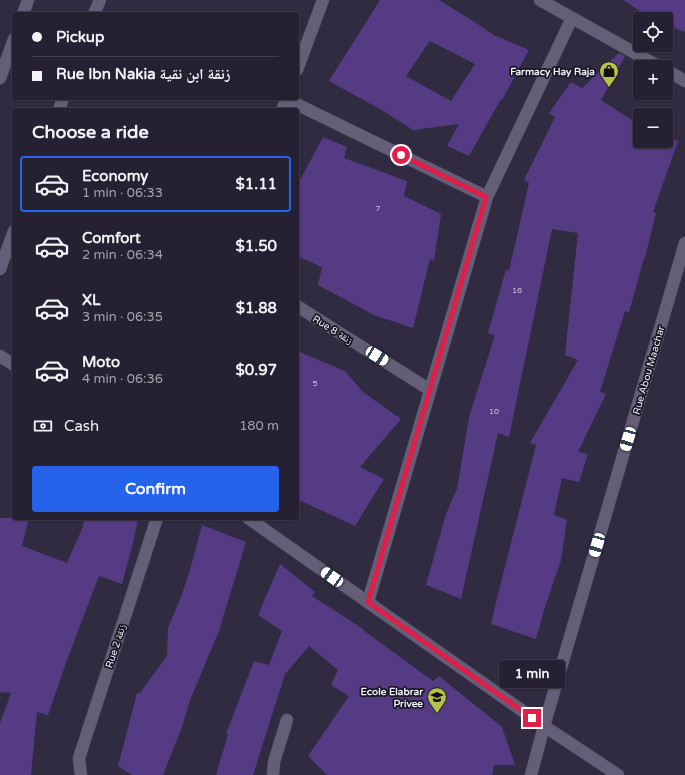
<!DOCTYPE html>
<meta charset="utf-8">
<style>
:root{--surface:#252032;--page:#312d3e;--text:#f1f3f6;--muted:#a3a3ac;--line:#423e4d;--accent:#2563eb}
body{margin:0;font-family:"Varela Round","Noto Naskh Arabic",sans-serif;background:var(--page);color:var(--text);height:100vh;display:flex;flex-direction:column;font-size:15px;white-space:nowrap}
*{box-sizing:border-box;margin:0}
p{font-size:13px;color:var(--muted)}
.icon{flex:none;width:22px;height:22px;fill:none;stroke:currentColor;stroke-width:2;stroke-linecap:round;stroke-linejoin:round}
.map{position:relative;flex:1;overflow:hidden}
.drawer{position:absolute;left:12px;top:108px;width:287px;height:412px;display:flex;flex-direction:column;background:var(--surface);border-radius:4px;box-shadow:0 1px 3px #0004,0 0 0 1px var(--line)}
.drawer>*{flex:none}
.top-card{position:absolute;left:12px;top:12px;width:287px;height:88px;border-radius:4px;box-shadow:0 1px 3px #0004,0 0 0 1px var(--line);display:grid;align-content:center;height:88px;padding:0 20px;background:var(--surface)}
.controls{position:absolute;left:633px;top:12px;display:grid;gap:8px}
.controls a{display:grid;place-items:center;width:40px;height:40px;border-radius:4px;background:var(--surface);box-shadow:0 1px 3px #0004,0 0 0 1px var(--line);font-size:20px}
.end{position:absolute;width:18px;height:18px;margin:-9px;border:5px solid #e11d48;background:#fff;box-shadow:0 0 0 2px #fff}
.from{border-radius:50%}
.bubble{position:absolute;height:28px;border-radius:4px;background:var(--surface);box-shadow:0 1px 3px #0004,0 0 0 1px var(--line);font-size:13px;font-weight:700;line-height:28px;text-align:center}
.car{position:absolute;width:12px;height:24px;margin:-12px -6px;border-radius:5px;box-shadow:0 0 3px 1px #0007;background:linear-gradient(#fff 24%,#345 0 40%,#fff 0 76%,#345 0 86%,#fff 0)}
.top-card b{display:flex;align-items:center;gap:14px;height:38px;font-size:15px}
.top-card b+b{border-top:1px solid var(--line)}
.top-card i{width:10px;height:10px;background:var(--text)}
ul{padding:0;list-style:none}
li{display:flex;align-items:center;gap:12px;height:56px;margin:0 8px 6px;padding:0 12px;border:2px solid transparent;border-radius:4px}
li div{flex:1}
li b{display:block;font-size:15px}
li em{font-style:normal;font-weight:700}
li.selected{border-color:var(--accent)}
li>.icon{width:36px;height:36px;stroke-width:1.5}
h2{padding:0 20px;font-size:18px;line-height:48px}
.pay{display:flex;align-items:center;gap:10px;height:44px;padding:0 20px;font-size:15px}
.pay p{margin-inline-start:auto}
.action{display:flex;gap:8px;margin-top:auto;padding:8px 20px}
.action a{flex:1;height:46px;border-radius:4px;background:var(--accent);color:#fff;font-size:16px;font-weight:700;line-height:46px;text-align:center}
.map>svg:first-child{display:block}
.building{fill:#543b84;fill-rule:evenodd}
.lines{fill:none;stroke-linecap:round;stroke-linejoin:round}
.street-casing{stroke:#4d485b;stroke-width:13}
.secondary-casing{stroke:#4d485b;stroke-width:13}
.street{stroke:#655e78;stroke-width:12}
.secondary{stroke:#655e78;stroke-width:12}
.route{stroke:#e11d48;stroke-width:5}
.labels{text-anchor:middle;stroke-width:3.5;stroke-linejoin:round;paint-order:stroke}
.number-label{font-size:8px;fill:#cac1df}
.poi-label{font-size:10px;font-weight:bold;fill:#f1eefd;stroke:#181520;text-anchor:end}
.street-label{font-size:10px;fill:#f1eefd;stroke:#181520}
</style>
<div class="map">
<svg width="685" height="775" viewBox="0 0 685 775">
<rect width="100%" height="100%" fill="#312b42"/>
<!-- building -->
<g class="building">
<path d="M380,0H439L473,21L494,35L529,50L502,100L501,99L469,156L447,146L459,124L413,130L385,112L329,81ZM430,41L475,64L451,101L406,76Z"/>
<polygon points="623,0 685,0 685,32 666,25 666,19 652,19"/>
<polygon points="619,53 625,56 601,100 627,117 640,124 640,141 666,141 666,136 678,141 653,212 656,213 645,258 644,258 629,312 625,311 600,392 606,394 578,452 588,454 579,482 562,478 554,515 567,520 561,560 545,607 536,639 491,624 497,598 536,445 530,443 578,360 565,355 578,233 552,229 509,437 498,433 461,599 426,585 446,514 457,489 469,417 495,335 488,333 506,269 509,271 529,183 524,180 555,117 549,113 571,82 582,88"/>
<polygon points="323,137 347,147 344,158 407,181 404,196 441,214 434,261 430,259 413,328 374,315 318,285 322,267 297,256 297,186"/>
<polygon points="297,351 345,371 363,392 401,419 360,467 384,479 355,526 297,499"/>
<polygon points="0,518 29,518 22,546 67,563 82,529 85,518 138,518 133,543 122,584 99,576 67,660 48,715 37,712 31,775 0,775 0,723 11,693 0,692"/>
<polygon points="202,525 246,542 219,631 190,700 182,727 163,775 132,775 118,766 137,693 140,693 167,656 168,628 181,597 190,570"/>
<polygon points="280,564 315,592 312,596 363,629 363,630 433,681 439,676 502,727 515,765 494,765 492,775 327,775 308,756 349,696 331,685 338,670 309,646 285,674 253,775 216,775 228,734 226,734 254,661 269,665 282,631 258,615"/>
</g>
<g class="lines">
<!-- street casing -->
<g class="street-casing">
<g id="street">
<polyline points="540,0 660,67"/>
<polyline points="94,14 100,0"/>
<polyline points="297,70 323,0"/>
<polyline points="666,70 685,81"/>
<polyline points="286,99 487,197"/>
<polyline points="59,110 63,98"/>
<polyline points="282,110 287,98"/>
<polyline points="0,269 14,231"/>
<polyline points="297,306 430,390"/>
<polyline points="0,356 14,365"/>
<polyline points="248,518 544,726 618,775"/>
<polyline points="368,602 487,197 572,18"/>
<polyline points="81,775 79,758 157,518"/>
<polyline points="273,775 274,762 287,720"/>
<polyline points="531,775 544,726 685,243"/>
</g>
</g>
<!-- secondary casing -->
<g class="secondary-casing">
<g id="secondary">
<polyline points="23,14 28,0"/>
<polyline points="0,78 14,39"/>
</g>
</g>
<!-- street -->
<use href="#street" class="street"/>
<!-- secondary -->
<use href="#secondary" class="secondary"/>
</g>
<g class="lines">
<!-- route -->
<polyline class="route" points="401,155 486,197 368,602 532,718"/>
</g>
<!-- icons -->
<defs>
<g id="shop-pin" transform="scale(1)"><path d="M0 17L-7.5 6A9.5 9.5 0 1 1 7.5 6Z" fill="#b4c24a" stroke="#181520"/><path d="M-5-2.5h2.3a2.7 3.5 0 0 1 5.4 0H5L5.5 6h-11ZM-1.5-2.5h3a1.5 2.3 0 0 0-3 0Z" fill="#111"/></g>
<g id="school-pin" transform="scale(1)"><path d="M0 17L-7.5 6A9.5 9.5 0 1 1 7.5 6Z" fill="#b4c24a" stroke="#181520"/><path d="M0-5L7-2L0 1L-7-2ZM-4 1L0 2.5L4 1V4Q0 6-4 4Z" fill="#111"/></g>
</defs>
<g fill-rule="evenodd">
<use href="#shop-pin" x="609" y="71"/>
<use href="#school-pin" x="437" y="697"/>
</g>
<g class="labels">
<!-- number labels -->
<g class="number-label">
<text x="378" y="211">7</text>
<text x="517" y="293">16</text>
<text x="315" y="386">5</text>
<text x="494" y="414">10</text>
</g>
<!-- poi labels -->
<g class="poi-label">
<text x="595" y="75">Farmacy Hay Raja</text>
<text x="423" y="695">Ecole Elabrar<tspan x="423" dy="12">Privee</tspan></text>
</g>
<!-- street labels -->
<g class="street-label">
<text transform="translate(333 329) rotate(32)" y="4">Rue 8 زنقة</text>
<text transform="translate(648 370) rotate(-74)" y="4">Rue Abou Maachar</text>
<text transform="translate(115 646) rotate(-72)" y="4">Rue 2 زنقة</text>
</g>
</g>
</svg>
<div class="controls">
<a><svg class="icon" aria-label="locate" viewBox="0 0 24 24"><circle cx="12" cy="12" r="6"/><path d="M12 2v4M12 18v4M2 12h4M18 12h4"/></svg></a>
<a>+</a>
<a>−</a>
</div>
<i class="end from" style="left:401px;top:155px"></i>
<i class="end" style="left:532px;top:718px"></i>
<div class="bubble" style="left:499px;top:660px;width:66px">1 min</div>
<i class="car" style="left:377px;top:356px;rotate:122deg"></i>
<i class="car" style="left:628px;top:439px;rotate:196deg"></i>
<i class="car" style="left:597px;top:545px;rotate:196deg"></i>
<i class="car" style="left:332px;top:577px;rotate:305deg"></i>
<div class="top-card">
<b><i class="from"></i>Pickup</b>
<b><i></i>Rue Ibn Nakia زنقة ابن نقية</b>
</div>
<section class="drawer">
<h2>Choose a ride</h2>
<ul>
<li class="selected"><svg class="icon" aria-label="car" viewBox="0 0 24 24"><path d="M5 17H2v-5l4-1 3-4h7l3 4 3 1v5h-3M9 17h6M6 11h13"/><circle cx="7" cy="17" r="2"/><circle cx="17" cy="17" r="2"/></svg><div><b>Economy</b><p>1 min · 06:33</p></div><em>$1.11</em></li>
<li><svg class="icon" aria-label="car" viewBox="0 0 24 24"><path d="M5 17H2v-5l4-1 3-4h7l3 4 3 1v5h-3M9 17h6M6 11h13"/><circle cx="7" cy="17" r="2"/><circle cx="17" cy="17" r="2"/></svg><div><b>Comfort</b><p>2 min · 06:34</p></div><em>$1.50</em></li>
<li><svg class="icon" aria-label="car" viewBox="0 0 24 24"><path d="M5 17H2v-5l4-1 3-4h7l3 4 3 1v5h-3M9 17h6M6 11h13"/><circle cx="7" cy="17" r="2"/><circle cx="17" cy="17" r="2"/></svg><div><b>XL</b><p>3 min · 06:35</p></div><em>$1.88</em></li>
<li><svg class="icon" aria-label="car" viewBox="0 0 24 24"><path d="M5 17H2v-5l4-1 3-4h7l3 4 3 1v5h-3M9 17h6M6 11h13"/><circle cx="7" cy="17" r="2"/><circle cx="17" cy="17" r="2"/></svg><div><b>Moto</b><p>4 min · 06:36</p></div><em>$0.97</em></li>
</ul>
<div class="pay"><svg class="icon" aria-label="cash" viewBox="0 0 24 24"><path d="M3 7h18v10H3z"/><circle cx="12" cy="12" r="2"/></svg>Cash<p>180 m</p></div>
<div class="action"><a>Confirm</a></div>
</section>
</div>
